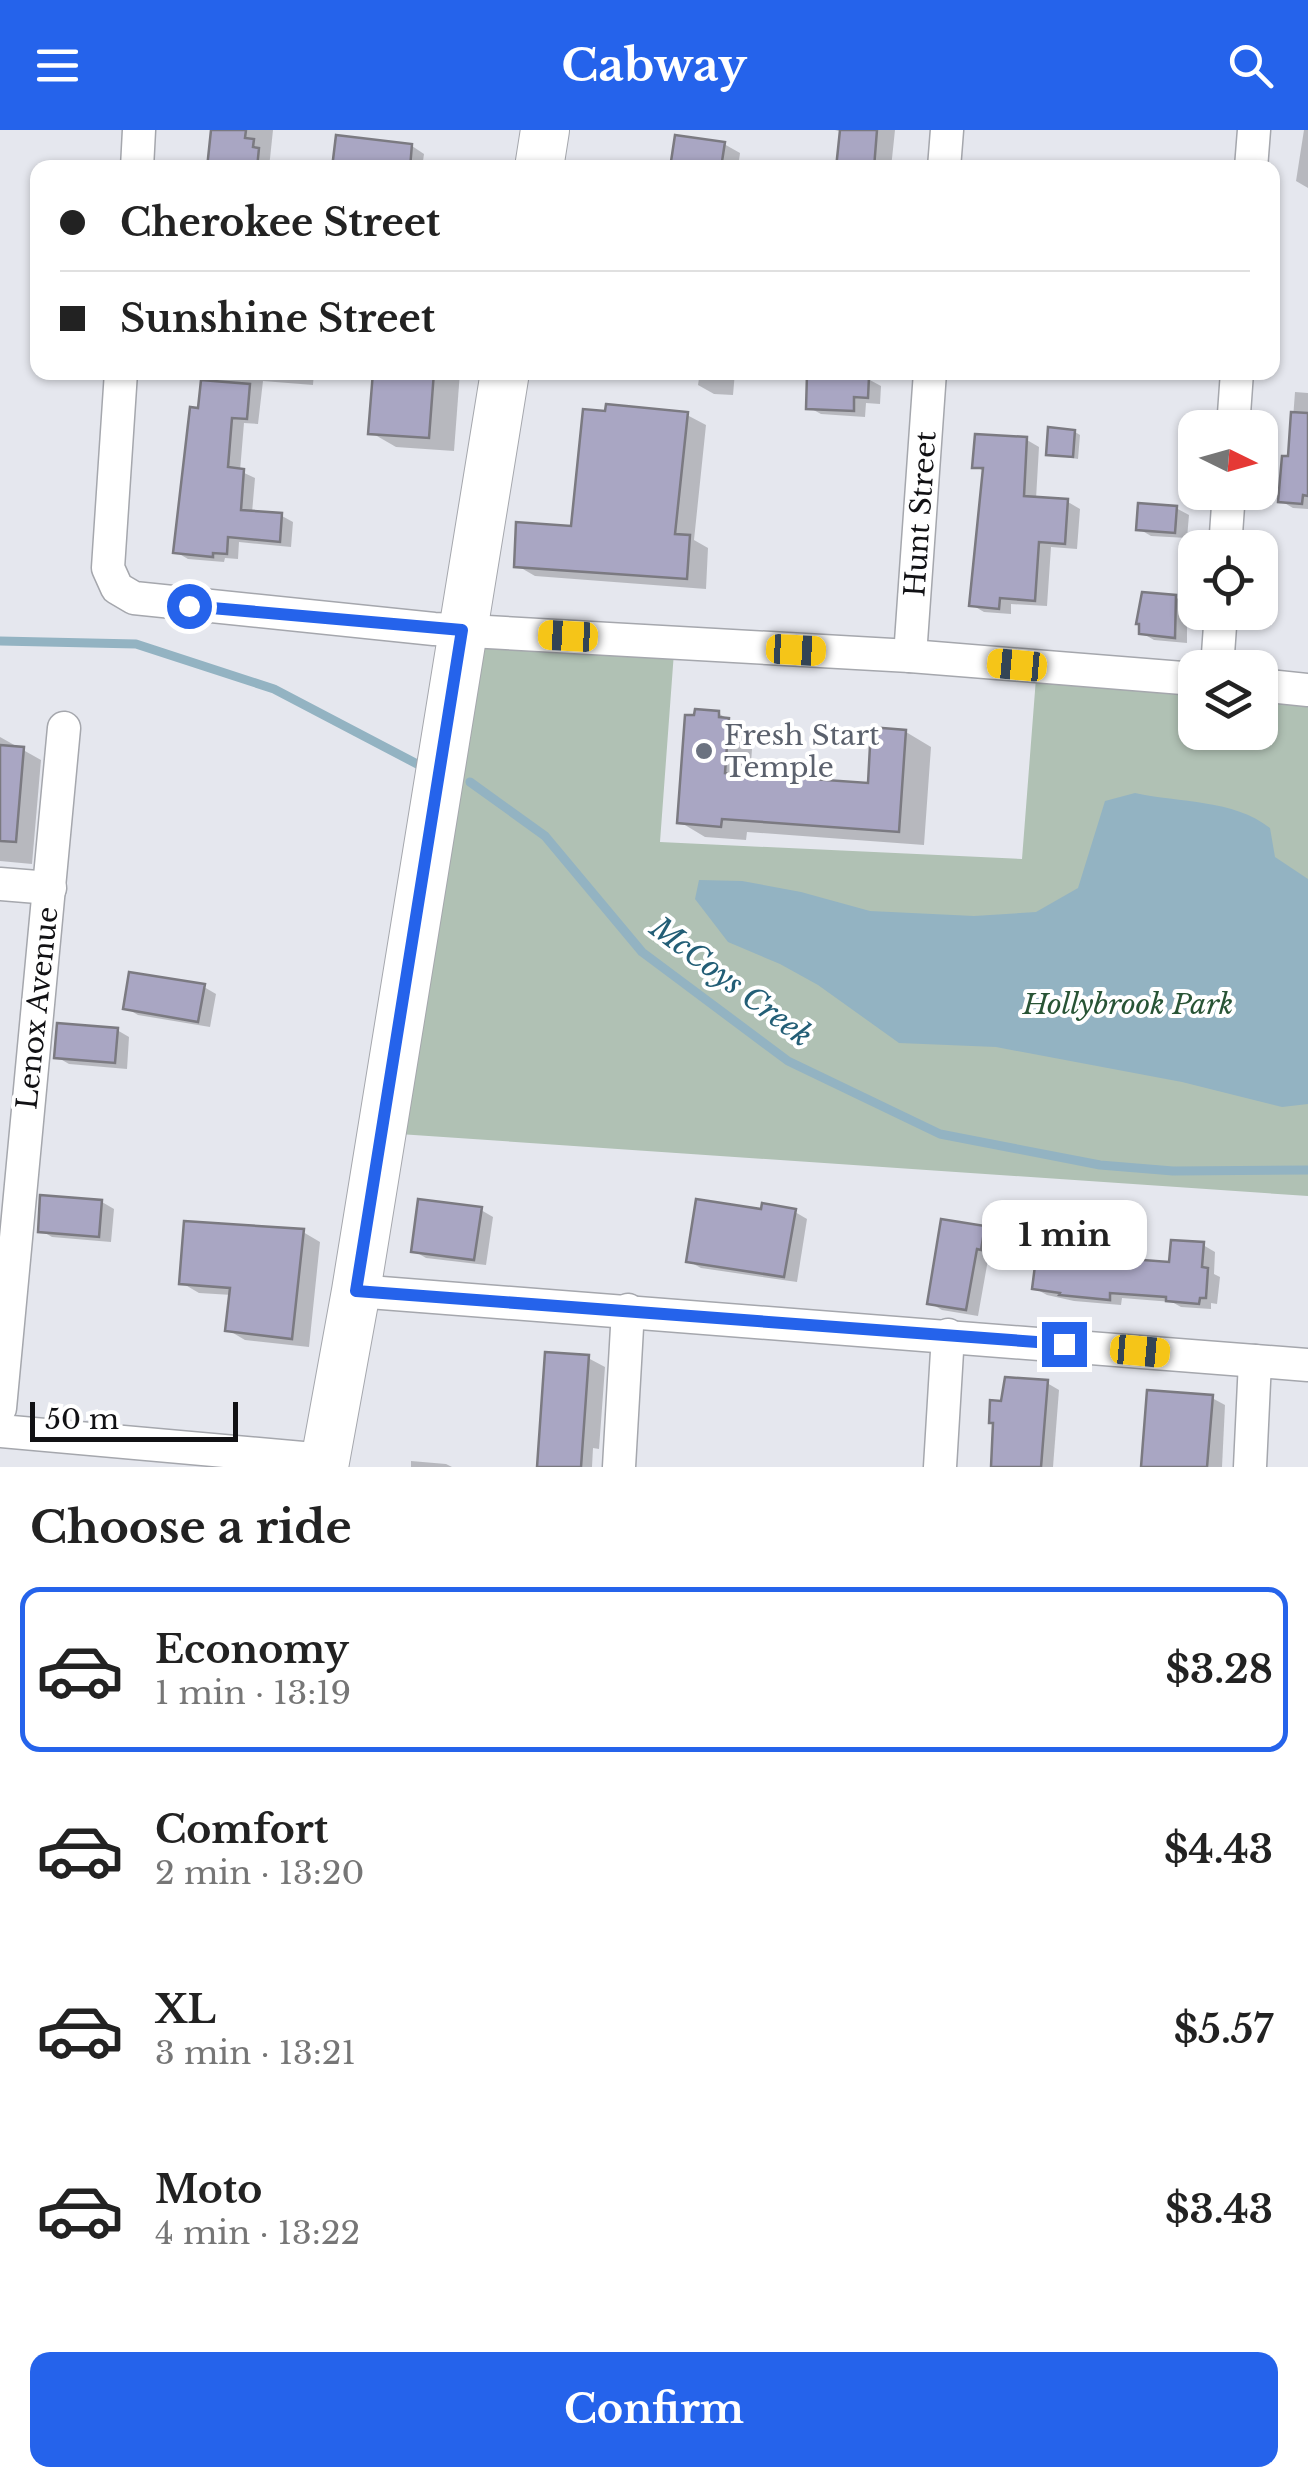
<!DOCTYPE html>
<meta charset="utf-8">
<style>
:root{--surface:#fff;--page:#f6f6f6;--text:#222;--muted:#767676;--line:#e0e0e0;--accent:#2563eb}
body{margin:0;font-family:"Libre Baskerville",serif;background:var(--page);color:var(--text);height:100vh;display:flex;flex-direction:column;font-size:38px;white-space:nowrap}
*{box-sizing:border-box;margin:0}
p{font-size:32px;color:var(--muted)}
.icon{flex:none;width:55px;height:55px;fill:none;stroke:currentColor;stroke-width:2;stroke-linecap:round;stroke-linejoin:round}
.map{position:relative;height:1337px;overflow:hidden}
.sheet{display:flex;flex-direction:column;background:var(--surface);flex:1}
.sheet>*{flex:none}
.top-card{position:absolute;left:30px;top:30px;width:1250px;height:220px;border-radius:20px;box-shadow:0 2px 8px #0004;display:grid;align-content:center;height:220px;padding:0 30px;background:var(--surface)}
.needle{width:65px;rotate:95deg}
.controls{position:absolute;left:1178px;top:280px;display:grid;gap:20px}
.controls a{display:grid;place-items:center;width:100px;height:100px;border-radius:20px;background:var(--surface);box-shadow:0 2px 8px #0004;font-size:50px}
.scale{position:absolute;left:30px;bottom:25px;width:208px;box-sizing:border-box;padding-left:10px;border:5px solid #111114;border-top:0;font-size:28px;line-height:35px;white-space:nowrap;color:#111114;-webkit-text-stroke:8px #fff;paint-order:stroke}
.end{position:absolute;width:45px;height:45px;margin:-22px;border:12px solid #2563eb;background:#fff;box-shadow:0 0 0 5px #fff}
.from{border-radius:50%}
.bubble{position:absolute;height:70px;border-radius:20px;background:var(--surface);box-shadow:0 2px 8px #0004;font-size:32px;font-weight:700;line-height:70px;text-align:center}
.car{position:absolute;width:30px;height:60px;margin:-30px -15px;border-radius:12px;box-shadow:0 0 8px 2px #0007;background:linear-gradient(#f5c518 24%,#345 0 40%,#f5c518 0 76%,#345 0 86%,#f5c518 0)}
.top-card b{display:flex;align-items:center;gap:35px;height:95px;font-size:38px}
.top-card b+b{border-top:2px solid var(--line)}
.top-card i{width:25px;height:25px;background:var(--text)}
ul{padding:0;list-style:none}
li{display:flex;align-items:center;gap:30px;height:165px;margin:0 20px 15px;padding:0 10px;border:5px solid transparent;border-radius:20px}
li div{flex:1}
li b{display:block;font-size:38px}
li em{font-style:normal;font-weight:700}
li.current{border-color:var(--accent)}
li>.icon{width:90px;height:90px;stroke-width:1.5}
h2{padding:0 30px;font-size:45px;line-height:120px}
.cta{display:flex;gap:20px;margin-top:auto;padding:20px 30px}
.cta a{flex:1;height:115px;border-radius:20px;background:var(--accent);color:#fff;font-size:40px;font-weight:700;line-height:115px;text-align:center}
header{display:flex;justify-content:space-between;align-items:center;height:130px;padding:0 30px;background:var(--accent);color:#fff;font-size:45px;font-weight:700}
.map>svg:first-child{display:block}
.green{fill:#b0c1b4}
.water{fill:#93b3c2}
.shadow{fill:#0003}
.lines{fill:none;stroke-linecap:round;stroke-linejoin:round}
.stream{stroke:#93b3c2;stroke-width:9}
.building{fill:#a9a6c3;stroke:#7b7a81;stroke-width:2.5}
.minor-casing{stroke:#a5a7ad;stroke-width:35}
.secondary-casing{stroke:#a5a7ad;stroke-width:50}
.minor{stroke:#fff;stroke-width:32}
.secondary{stroke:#fff;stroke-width:48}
.route{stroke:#2563eb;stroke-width:12}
.worship-dot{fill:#6b7280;stroke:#fff;stroke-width:4}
.labels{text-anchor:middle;stroke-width:8;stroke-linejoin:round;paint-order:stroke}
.street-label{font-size:28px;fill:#111114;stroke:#fff}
.worship-label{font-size:28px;fill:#5b616d;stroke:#fff;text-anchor:start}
.park-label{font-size:28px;font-style:italic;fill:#285435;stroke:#fff}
.water-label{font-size:30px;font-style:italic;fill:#235e76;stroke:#fff}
</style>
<header><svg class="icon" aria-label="menu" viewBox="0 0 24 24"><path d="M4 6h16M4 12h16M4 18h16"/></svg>Cabway<svg class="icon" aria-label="search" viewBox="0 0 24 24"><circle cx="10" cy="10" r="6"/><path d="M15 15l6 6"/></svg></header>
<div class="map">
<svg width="1308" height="1337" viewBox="0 0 1308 1337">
<rect width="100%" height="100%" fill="#e5e7ee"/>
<!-- green -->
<polygon class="green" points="479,510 674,522 660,712 1022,729 1036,548 1195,561 1195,602 1260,602 1260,566 1308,571 1308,1066 399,1004"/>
<!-- water -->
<path class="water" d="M1135,663C1180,673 1233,669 1270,698L1275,727L1308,749V974L1282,977L1182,952L996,917L899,913L818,855L780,834L728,812L695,769L699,750L742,751L801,762L870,781L974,786L1036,782L1078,758L1105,671Z"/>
<!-- shadow -->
<g class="shadow">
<polygon points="214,0 273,0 269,38 210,38"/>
<polygon points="835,0 895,0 891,38 839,38 842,2"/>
<polygon points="1304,0 1308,0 1308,58 1296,51"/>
<polygon points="724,14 740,23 738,38 672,38"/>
<polygon points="412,16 424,24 422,38 334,38"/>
<polygon points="204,242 314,242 313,255 263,251 258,294 244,293 240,341 255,348 252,383 282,386 293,392 291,417 239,412 238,429 225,428 224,432 188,429 176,422 200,281"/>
<polygon points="375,242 460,242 454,321 396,317 370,302"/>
<polygon points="700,242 735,242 733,265 714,264 698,255"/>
<polygon points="868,249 881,256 880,274 866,273 865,287 821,284 808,277"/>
<polygon points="1295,262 1308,263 1308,379 1293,378 1281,371 1290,329"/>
<polygon points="687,285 706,295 694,410 708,418 706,459 535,446 516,435 573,399"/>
<polygon points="1075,302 1080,305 1078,329 1048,324"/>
<polygon points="1027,310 1039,317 1036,369 1068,372 1080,379 1077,419 1051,417 1047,476 1011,474 1011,484 984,482 972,475 985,342 975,336"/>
<polygon points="1176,378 1189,385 1187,408 1151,406 1139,399"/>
<polygon points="1175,467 1187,474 1187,513 1154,510 1142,503"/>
<polygon points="718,583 753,605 750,647 870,655 906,602 931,617 924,715 747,702 746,710 705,707 680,692"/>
<polygon points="0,607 41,630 32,734 0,731"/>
<polygon points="204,857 216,864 210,897 138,885 126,878"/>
<polygon points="117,900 129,907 127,939 69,934 57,927"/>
<polygon points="102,1072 114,1079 111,1112 52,1107 40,1100"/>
<polygon points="481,1080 493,1087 486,1135 426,1128 414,1121"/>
<polygon points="763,1082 795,1082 807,1089 797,1152 701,1138 688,1131"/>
<polygon points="984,1099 996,1106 993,1125 989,1124 978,1186 942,1180 930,1173"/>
<polygon points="303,1102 320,1112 309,1217 245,1210 228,1200 232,1165 199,1163 182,1153"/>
<polygon points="1203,1115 1215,1122 1214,1144 1220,1147 1217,1174 1211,1173 1211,1179 1181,1177 1172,1172 1122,1168 1121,1175 1074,1171 1047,1165 1034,1158 1077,1120 1089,1127 1171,1135"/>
<polygon points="588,1228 605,1237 599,1319 593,1318 592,1337 539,1337"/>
<polygon points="1047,1253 1059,1260 1053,1337 993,1337"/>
<polygon points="1212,1268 1225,1275 1222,1337 1143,1337"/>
<polygon points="411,1331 446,1334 452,1337 411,1337"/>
</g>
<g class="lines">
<!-- stream -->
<g class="stream">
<polyline points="0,511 136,514 274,559 419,635"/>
<polyline points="470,652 545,706 642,822 788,931 940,1004 1100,1035 1173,1041 1308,1040"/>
</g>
</g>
<!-- building -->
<g class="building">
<polygon points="211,0 246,0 245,8 254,9 253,17 259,18 257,38 207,38"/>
<polygon points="840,0 877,0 874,38 836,38"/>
<polygon points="336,5 412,14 410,38 332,38"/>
<polygon points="675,5 725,12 721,38 670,38"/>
<polygon points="373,242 434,242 429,308 368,304"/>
<polygon points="807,244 869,247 868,268 854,267 854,281 806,279"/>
<polygon points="201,250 250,254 247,289 232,288 228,337 244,339 241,380 282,383 280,412 228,407 227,424 213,423 213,427 173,423 190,277 198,278"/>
<polygon points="606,274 688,282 675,404 690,405 687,449 514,437 516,392 571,396 583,279 605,281"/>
<polygon points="1291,282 1308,283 1308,366 1303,365 1302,374 1278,372 1282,326 1288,326"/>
<polygon points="1048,297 1075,300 1073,327 1046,325"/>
<polygon points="975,304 1027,307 1024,366 1068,369 1065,414 1039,412 1035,471 1000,468 999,479 969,476 983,338 972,338"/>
<polygon points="1138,373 1177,376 1175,403 1136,400"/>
<polygon points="1142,462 1176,465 1175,508 1139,504 1139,494 1136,494"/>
<polygon points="695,579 719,581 719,587 729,588 725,643 868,653 871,597 906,600 899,702 722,689 721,697 677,693 685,585 694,585"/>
<polygon points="0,615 24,617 16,712 0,711"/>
<polygon points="129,842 205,854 198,892 123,879"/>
<polygon points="57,893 118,898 115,933 54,928"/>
<polygon points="40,1065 102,1070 99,1107 38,1102"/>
<polygon points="418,1069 482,1077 474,1130 411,1122"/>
<polygon points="696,1069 761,1079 762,1073 796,1079 784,1147 686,1132"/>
<polygon points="941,1089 985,1096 981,1120 977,1119 966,1180 927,1174"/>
<polygon points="184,1091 304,1099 292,1209 225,1201 230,1158 179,1154"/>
<polygon points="1171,1110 1204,1112 1202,1137 1208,1138 1206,1168 1200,1168 1199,1174 1166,1171 1166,1167 1110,1163 1110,1170 1059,1165 1060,1163 1032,1159 1038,1112 1077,1118 1077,1125 1169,1132"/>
<polygon points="545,1222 589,1225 581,1337 537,1337"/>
<polygon points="1005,1247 1048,1250 1041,1337 991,1337 993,1293 989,1293 990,1270 1001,1271"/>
<polygon points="1147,1260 1213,1265 1207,1337 1141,1337"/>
</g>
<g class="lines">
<!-- minor casing -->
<g class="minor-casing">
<g id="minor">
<polyline points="137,38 139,0"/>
<polyline points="944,38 947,0"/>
<polyline points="1251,38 1254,0"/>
<polyline points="121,242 108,438 117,458 134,468 434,499 910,526 1195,549"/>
<polyline points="1233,298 1237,242"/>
<polyline points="1225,418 1229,362"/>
<polyline points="910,526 930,242"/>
<polyline points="1217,538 1221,482"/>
<polyline points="1260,555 1308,560"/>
<polyline points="0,754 50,758"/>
<polyline points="356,1161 1308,1235"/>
<polyline points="0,1278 64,598"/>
<polyline points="0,1301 325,1330"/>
<polyline points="619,1337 628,1180"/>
<polyline points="940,1337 948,1205"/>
<polyline points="1250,1337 1255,1231"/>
</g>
</g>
<!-- secondary casing -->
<g class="secondary-casing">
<g id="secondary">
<polyline points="539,38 545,0"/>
<polyline points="324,1337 356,1161 505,242"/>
</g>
</g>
<!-- minor -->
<use href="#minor" class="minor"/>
<!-- secondary -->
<use href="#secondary" class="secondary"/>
</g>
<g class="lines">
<!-- route -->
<polyline class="route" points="189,476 462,500 356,1161 1064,1214"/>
</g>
<!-- markers -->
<circle class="worship-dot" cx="704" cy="621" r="10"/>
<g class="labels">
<!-- street labels -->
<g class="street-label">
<text transform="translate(920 384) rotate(-86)" y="10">Hunt Street</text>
<text transform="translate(37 878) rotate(-84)" y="10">Lenox Avenue</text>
</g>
<!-- worship labels -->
<g class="worship-label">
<text x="724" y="615">Fresh Start<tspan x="724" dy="32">Temple</tspan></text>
</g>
<!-- park labels -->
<g class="park-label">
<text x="1128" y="884">Hollybrook Park</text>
</g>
<!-- water labels -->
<g class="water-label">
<text transform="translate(731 852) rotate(37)" y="10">McCoys Creek</text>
</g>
</g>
</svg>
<div class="controls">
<a><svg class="needle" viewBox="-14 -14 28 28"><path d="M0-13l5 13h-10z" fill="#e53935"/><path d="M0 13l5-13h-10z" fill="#767676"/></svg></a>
<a><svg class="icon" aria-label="locate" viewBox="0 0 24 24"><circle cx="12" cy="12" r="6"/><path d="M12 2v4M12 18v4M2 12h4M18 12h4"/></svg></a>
<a><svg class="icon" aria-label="layers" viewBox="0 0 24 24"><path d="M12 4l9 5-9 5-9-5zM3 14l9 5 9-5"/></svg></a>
</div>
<div class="scale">50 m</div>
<i class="end from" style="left:189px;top:476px"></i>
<i class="end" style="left:1064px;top:1214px"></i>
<div class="bubble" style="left:982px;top:1070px;width:165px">1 min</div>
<i class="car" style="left:568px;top:506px;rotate:273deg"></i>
<i class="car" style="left:796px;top:520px;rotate:93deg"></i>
<i class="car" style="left:1017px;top:535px;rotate:275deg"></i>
<i class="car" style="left:1140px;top:1221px;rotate:95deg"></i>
<div class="top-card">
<b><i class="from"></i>Cherokee Street</b>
<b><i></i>Sunshine Street</b>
</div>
</div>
<section class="sheet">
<h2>Choose a ride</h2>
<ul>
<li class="current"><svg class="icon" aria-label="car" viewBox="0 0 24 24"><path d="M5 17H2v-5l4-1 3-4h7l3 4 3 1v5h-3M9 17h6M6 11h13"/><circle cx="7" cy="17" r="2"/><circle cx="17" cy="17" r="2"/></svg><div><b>Economy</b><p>1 min · 13:19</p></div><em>$3.28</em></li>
<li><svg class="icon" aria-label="car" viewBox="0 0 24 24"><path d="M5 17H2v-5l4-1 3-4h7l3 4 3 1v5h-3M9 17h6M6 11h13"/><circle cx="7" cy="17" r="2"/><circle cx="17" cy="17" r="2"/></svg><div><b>Comfort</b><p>2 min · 13:20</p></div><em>$4.43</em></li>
<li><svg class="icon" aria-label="car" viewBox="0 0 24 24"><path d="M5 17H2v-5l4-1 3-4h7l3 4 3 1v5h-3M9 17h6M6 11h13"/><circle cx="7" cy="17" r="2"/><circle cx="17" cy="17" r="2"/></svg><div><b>XL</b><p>3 min · 13:21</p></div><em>$5.57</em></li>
<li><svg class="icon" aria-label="car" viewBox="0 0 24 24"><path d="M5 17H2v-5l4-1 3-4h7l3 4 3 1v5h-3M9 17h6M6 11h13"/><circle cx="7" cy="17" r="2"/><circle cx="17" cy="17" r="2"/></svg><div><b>Moto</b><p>4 min · 13:22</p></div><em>$3.43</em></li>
</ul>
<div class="cta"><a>Confirm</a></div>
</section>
